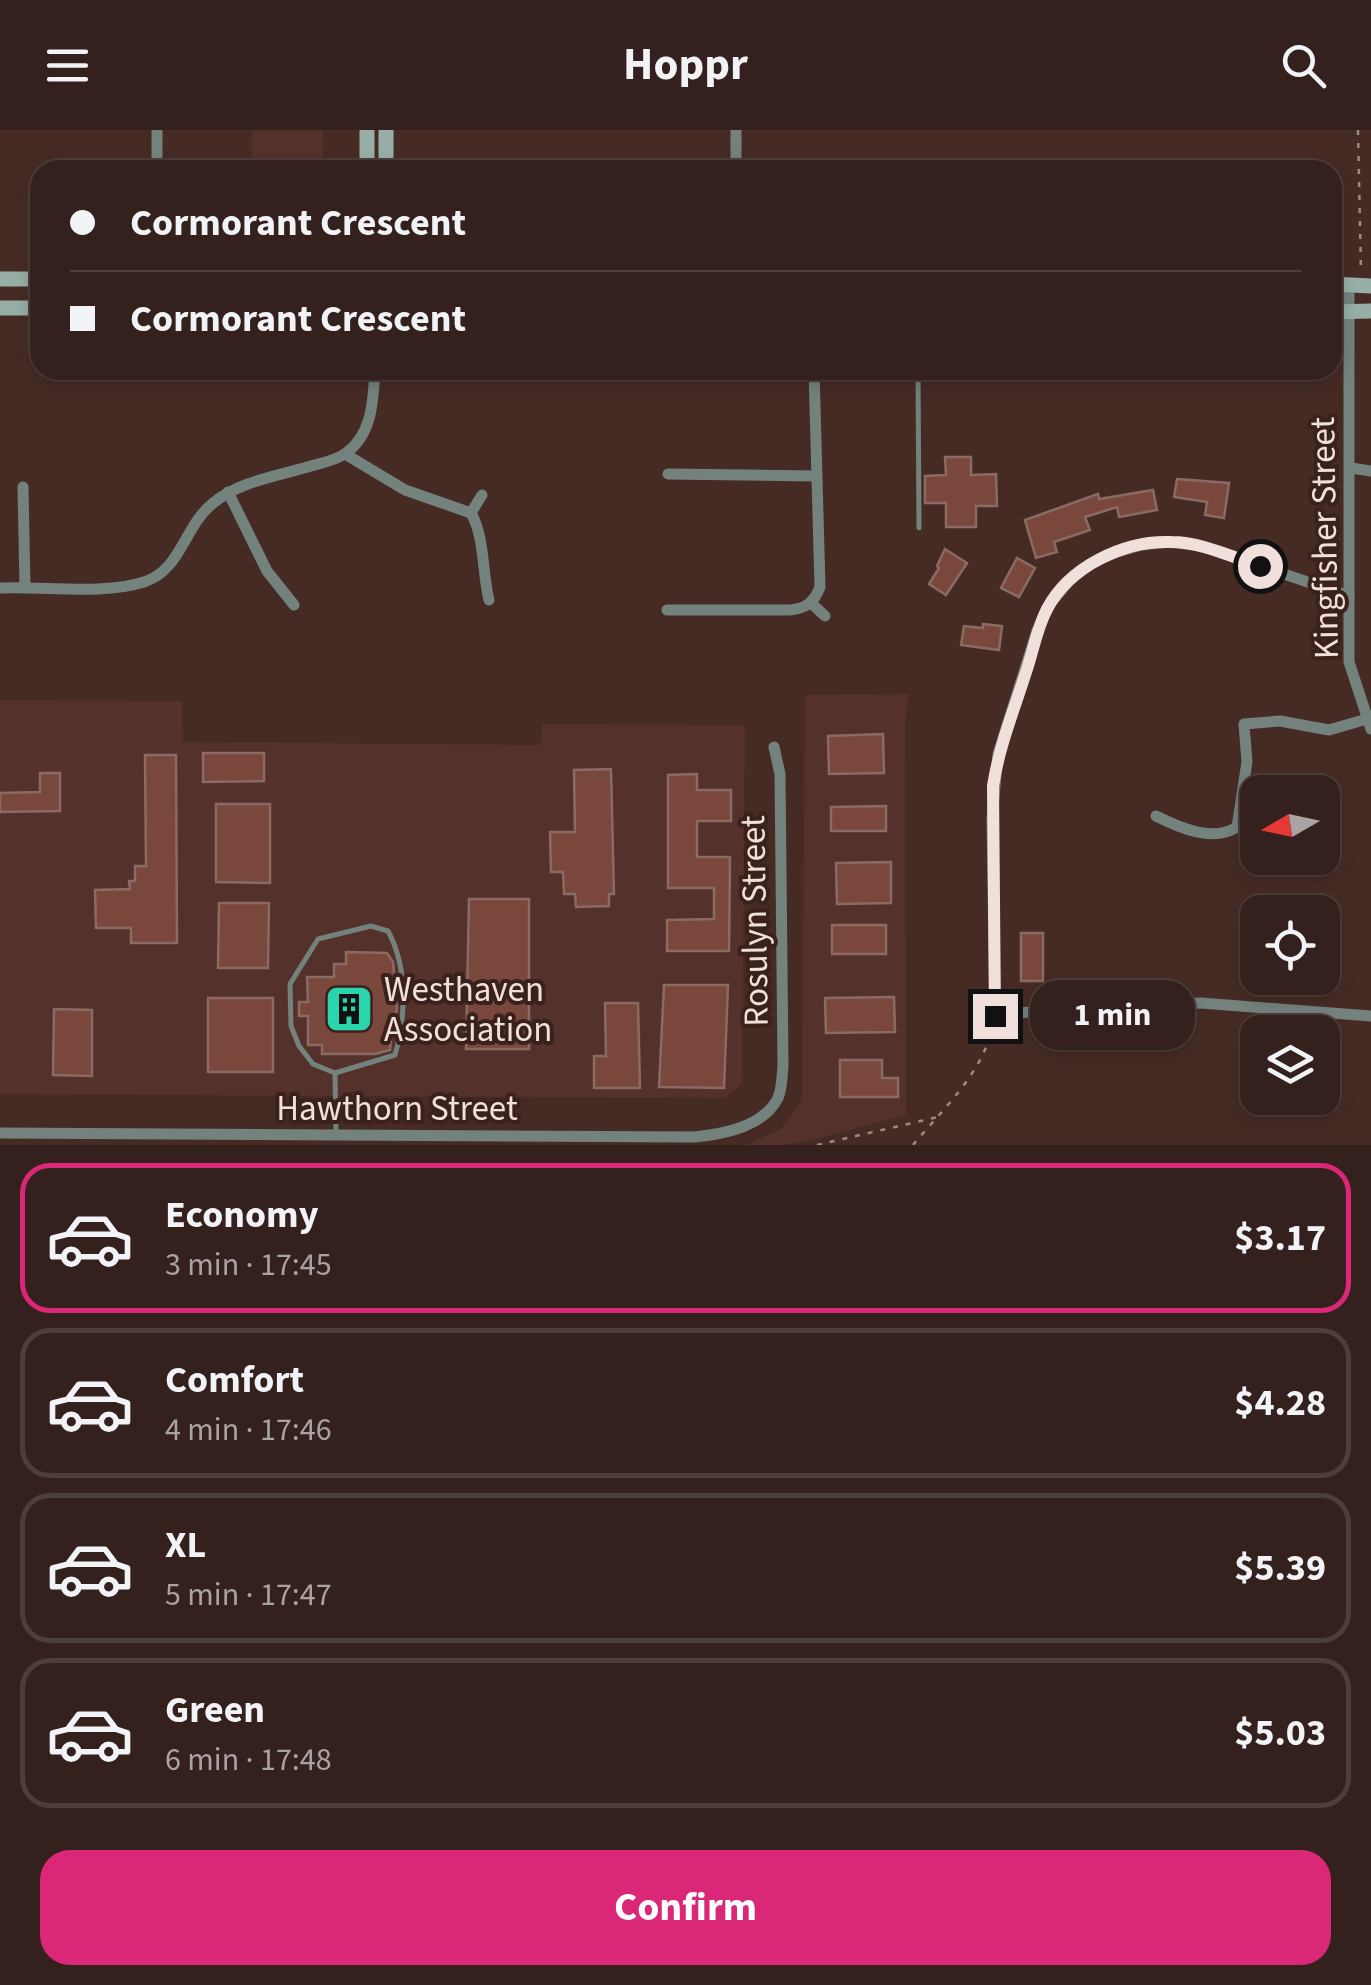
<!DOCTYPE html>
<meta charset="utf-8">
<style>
:root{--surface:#34201c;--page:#3f2d29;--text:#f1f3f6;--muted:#a9a3a3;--line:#4e3e3b;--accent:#db2777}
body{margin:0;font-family:"Source Sans 3",sans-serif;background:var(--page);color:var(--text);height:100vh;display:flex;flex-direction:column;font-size:38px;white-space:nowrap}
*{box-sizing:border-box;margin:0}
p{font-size:32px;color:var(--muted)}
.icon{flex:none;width:55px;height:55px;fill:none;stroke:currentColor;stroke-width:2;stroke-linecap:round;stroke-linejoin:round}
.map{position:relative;height:1015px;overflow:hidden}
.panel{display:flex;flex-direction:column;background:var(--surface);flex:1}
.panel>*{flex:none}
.banner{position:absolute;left:30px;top:30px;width:1312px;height:220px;border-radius:30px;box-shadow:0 5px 15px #0003,0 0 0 2px var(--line);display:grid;align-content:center;height:220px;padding:0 40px;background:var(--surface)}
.needle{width:65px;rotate:261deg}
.controls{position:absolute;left:1240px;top:645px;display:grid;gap:20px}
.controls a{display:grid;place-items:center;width:100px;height:100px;border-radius:20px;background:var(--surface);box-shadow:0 5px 15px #0003,0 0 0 2px var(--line);font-size:50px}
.end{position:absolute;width:45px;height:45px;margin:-22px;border:12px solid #f1dfdb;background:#111;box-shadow:0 0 0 5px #111}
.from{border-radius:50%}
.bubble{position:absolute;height:70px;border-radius:30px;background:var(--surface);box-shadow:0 5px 15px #0003,0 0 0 2px var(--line);font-size:32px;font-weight:700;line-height:70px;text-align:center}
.banner b{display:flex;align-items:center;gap:35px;height:95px;font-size:38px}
.banner b+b{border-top:2px solid var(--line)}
.banner i{width:25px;height:25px;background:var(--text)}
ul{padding:18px 0 0;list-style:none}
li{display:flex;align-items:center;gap:30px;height:150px;margin:0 20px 15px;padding:0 20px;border:5px solid var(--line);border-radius:30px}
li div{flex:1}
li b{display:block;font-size:38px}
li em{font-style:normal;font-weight:700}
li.active{border-color:var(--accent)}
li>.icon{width:90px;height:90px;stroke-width:1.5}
.button{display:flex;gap:20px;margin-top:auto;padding:20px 40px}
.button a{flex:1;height:115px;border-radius:30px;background:var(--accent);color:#fff;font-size:40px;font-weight:700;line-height:115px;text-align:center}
header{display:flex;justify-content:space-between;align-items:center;height:130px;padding:0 40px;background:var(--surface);font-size:45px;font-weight:700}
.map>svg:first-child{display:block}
.built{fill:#54322b}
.building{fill:#7a473c;stroke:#8a6b64;stroke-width:2.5}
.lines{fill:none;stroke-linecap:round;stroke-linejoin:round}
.path{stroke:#a08984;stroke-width:2.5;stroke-dasharray:5 8;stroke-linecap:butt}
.lane{stroke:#74827d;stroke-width:5}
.street{stroke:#74827d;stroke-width:11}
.secondary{stroke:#97afa6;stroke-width:15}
.route{stroke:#f1dfdb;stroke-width:12}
.labels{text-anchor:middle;stroke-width:8;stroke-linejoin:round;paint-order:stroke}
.street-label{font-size:35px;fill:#f1dfdb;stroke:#3b211c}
.poi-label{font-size:35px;fill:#f1dfdb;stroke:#3b211c;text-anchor:start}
</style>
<header><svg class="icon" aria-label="menu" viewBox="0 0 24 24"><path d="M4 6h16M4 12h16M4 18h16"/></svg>Hoppr<svg class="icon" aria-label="search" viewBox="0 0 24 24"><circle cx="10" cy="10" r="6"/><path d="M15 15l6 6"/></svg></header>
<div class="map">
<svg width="1371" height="1015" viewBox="0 0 1371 1015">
<rect width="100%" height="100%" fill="#462b25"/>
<!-- built -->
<g class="built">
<polygon points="252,0 323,0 323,40 251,40"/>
<polygon points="909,564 905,593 906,985 811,1010 784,1015 746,1015 781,999 802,970 805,565"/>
<polygon points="0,570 182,571 183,612 541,615 542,594 745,595 742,954 725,968 0,964"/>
</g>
<!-- building -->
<g class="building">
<polygon points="945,327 971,327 971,345 996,344 997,376 976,376 976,397 946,397 946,373 925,373 925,346 946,345"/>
<polygon points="1177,349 1229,353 1224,388 1205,385 1207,372 1174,367"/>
<polygon points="1153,360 1157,380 1119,387 1117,377 1085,387 1090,400 1054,412 1057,422 1036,428 1025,390 1098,364 1099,369"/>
<polygon points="945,419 967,433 946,465 929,454 939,438 937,436"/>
<polygon points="1017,428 1035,438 1019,467 1001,458"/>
<polygon points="983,494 1002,496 999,520 961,515 964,496 983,498"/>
<polygon points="883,604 884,643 829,644 828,606"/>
<polygon points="203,623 264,623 264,651 203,652"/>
<polygon points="145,625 176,625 177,813 131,813 131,798 96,798 95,760 130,759 129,751 135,751 135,736 146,736"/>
<polygon points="611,639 614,764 609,764 609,776 576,777 575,764 564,764 563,742 551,742 550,702 575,702 574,640"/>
<polygon points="40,643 60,643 60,681 0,682 0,663 40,662"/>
<polygon points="697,644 697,660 731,660 731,691 697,691 697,727 730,727 729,821 667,821 667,790 714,789 714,758 668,758 668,645"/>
<polygon points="216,674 270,674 270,753 216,752"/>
<polygon points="886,676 886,701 831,701 831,677"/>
<polygon points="891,732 891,773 837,774 836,733"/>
<polygon points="469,769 529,769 529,919 466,919"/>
<polygon points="219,773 269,773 268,838 218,838"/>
<rect x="832" y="795" width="54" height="29"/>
<rect x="1021" y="803" width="22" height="48"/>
<polygon points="346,822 387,823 393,832 397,878 396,886 393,886 390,920 375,924 322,924 322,915 308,915 308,886 299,886 299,872 308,872 307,847 334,847 334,834 346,834"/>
<polygon points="664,855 728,855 724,958 659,957"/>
<polygon points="894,867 895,902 826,903 825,868"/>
<rect x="208" y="868" width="65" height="74"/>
<polygon points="605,873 638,873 640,958 594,958 594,926 606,926"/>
<polygon points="54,879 92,880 92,946 53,945"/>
<polygon points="840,930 882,930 882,948 898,948 898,967 840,967"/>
</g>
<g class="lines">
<!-- path -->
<g class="path">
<polyline points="1358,0 1361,143"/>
<polyline points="817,1015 938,987"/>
<path d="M913,1015C942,980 982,944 992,898"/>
</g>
<!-- lane -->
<g class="lane">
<polyline points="918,240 919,398"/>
<path d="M335,943L313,934L299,916L291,896L290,854L318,809L371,796L388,801C408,838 406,886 395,925L335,943L336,1002"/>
</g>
<!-- street -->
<g class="street">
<polyline points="157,40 157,0"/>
<polyline points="736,40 736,0"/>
<polyline points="1349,154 1349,532 1371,599"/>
<path d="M345,324L405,360L471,383C485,408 482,442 489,470"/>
<polyline points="1351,338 1371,341"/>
<polyline points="668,344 816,346"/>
<polyline points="23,357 25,457"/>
<polyline points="228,362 267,441 294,475"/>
<polyline points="471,383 482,365"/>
<path d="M0,458C44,456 103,465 144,452C181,440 184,397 212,374C239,351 278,346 311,336C322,333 337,330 346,323C373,304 373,269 375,240"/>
<polyline points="1349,466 1201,416 1170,412 1141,415 1114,423 1090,434 1070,450 1050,474 1037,501 998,624 992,689 995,885 1101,876 1201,873 1371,886"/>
<polyline points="811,473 825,486"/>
<path d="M667,480H789C805,479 814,473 820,457L814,240"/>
<path d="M1156,686C1178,697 1213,713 1237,697L1247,632L1244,594L1280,591L1329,600L1367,589"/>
<path d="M0,1003L694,1007C724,1004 763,997 778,968C782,959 782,946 783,936L780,644L774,617"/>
</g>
<!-- secondary -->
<g class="secondary">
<polyline points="367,40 367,0"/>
<polyline points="386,40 386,0"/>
<polyline points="0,149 40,149"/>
<polyline points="1332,154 1371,156"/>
<polyline points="0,178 40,178"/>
<polyline points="1332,182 1371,181"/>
</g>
</g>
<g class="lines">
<!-- route -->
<path class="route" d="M995,886L993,656C999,617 1013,583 1025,545C1033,523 1036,500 1047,479C1069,437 1124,410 1171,412C1201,412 1232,427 1260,436"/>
</g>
<!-- icons -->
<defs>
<g id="building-square" transform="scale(2.5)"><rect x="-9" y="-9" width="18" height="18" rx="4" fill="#28d5ad" stroke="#3b211c"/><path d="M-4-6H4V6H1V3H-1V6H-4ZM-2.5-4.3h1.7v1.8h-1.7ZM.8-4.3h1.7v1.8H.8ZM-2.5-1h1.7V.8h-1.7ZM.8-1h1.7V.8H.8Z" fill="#111"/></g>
</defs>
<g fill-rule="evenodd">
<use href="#building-square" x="349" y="879"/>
</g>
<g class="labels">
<!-- street labels -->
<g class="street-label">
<text transform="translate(1324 408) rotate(-91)" y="12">Kingfisher Street</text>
<text transform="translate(754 791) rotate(-91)" y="12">Rosulyn Street</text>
<text x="397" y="990">Hawthorn Street</text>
</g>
<!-- poi labels -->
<g class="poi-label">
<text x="384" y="871">Westhaven<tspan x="384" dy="40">Association</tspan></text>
</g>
</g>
</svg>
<div class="controls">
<a><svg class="needle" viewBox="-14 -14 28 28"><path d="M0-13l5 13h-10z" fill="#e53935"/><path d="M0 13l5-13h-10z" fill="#a9a3a3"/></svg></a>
<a><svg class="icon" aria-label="locate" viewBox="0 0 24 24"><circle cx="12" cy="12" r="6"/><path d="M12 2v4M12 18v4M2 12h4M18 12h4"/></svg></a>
<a><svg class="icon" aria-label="layers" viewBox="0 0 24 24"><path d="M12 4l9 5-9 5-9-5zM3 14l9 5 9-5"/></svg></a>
</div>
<i class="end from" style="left:1260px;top:436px"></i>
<i class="end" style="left:995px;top:886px"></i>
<div class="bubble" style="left:1030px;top:850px;width:165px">1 min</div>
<div class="banner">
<b><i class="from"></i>Cormorant Crescent</b>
<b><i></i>Cormorant Crescent</b>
</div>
</div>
<section class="panel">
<ul>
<li class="active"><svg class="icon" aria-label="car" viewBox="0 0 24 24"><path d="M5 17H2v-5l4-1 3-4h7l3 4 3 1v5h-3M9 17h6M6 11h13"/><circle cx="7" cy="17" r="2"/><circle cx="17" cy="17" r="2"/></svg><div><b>Economy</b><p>3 min · 17:45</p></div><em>$3.17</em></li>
<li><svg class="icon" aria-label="car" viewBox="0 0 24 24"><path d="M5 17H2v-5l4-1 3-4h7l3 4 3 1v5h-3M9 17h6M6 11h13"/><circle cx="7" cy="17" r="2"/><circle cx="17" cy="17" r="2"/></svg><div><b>Comfort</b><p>4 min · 17:46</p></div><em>$4.28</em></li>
<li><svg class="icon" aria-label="car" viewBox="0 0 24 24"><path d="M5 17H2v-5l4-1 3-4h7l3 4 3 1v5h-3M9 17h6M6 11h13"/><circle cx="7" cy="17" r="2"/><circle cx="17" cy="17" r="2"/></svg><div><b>XL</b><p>5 min · 17:47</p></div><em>$5.39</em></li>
<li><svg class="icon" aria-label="car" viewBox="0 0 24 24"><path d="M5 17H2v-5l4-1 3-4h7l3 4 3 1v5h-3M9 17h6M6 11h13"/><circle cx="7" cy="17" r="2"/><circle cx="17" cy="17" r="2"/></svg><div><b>Green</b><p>6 min · 17:48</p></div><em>$5.03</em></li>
</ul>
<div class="button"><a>Confirm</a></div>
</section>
